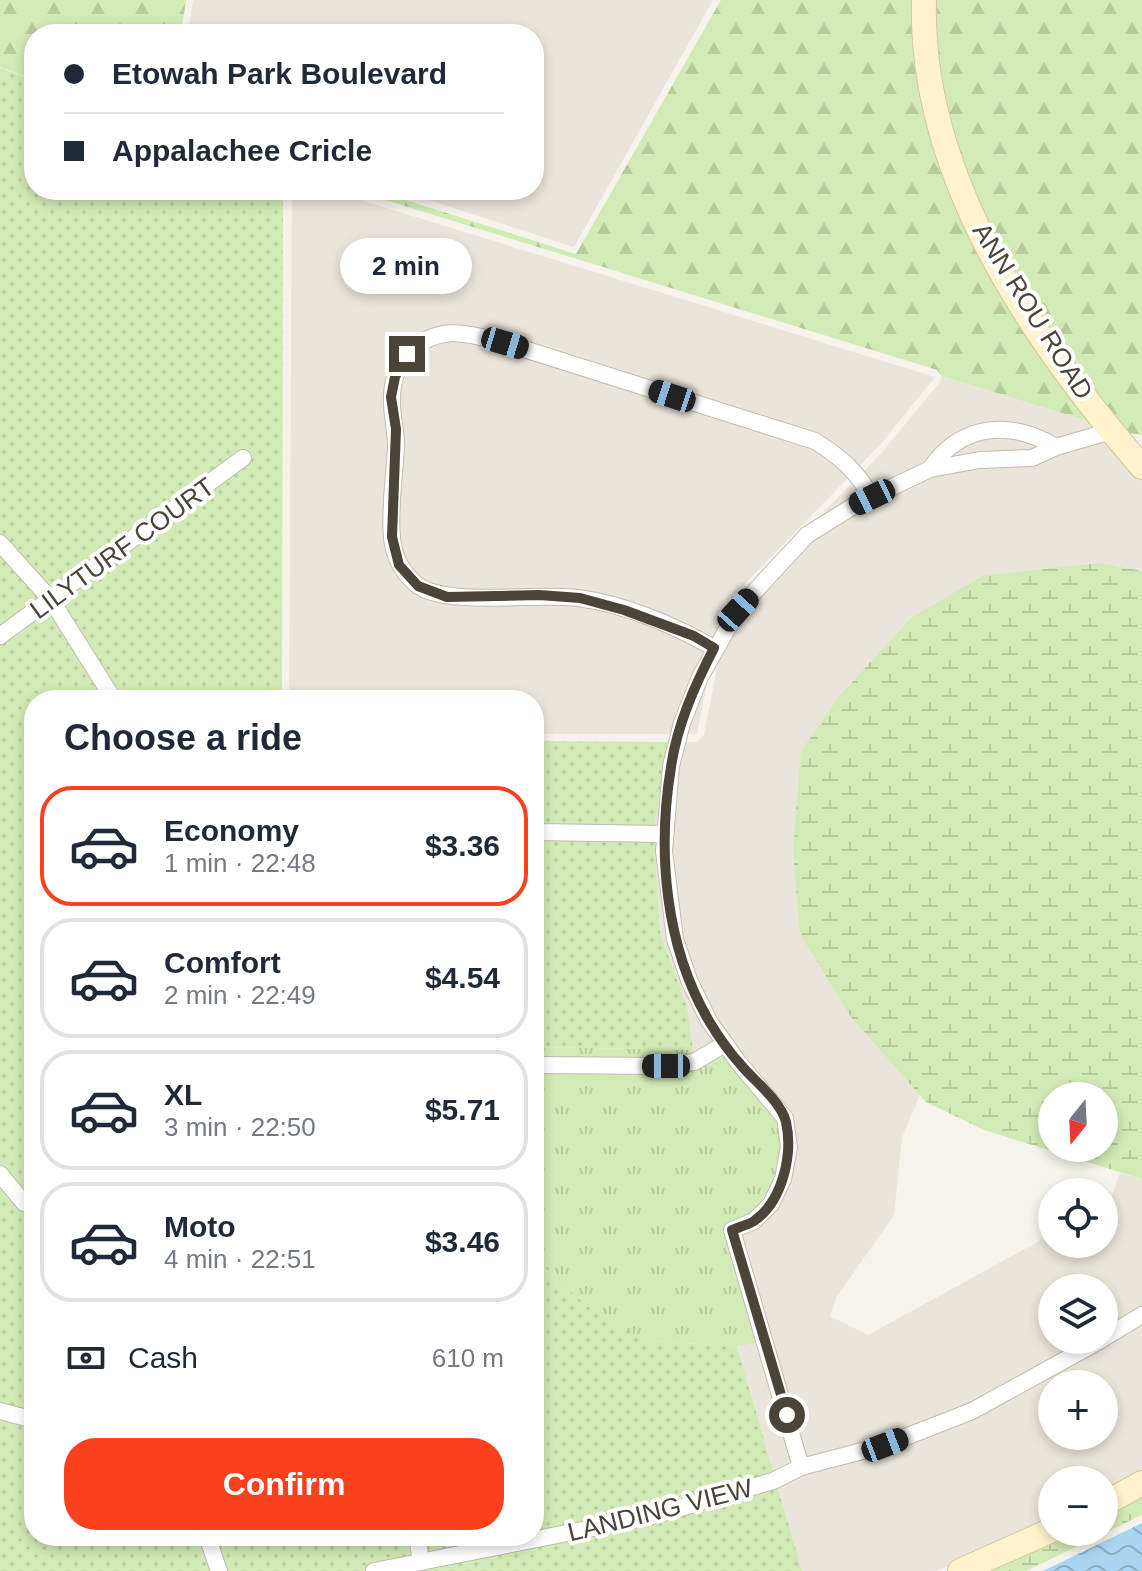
<!DOCTYPE html>
<meta charset="utf-8">
<style>
:root{--surface:#fff;--page:#f6f6f7;--text:#1f2937;--muted:#747a83;--line:#e0e1e3;--accent:#fc3f1d}
body{margin:0;font-family:Arial,sans-serif;background:var(--page);color:var(--text);height:100vh;display:flex;flex-direction:column;font-size:30px;white-space:nowrap}
*{box-sizing:border-box;margin:0}
p{font-size:26px;color:var(--muted)}
.icon{flex:none;width:44px;height:44px;fill:none;stroke:currentColor;stroke-width:2;stroke-linecap:round;stroke-linejoin:round}
.map{position:relative;flex:1;overflow:hidden}
.side{position:absolute;left:24px;top:690px;width:520px;height:856px;display:flex;flex-direction:column;background:var(--surface);border-radius:32px;box-shadow:0 4px 12px #0003}
.side>*{flex:none}
.guide{position:absolute;left:24px;top:24px;width:520px;height:176px;border-radius:32px;box-shadow:0 4px 12px #0003;display:grid;align-content:center;height:176px;padding:0 40px;background:var(--surface)}
.needle{width:52px;rotate:198deg}
.controls{position:absolute;left:1038px;top:1082px;display:grid;gap:16px}
.controls a{display:grid;place-items:center;width:80px;height:80px;border-radius:50%;background:var(--surface);box-shadow:0 4px 12px #0003;font-size:40px}
.end{position:absolute;width:36px;height:36px;margin:-18px;border:10px solid #4b4439;background:#fff;box-shadow:0 0 0 4px #fff}
.from{border-radius:50%}
.bubble{position:absolute;height:56px;border-radius:28px;background:var(--surface);box-shadow:0 4px 12px #0003;font-size:26px;font-weight:600;line-height:56px;text-align:center}
.car{position:absolute;width:24px;height:48px;margin:-24px -12px;border-radius:10px;box-shadow:0 0 6px 2px #0007;background:linear-gradient(#222 24%,#8ab4d8 0 40%,#222 0 76%,#8ab4d8 0 86%,#222 0)}
.guide b{display:flex;align-items:center;gap:28px;height:76px;font-size:30px}
.guide b+b{border-top:2px solid var(--line)}
.guide i{width:20px;height:20px;background:var(--text)}
ul{padding:0;list-style:none}
li{display:flex;align-items:center;gap:24px;height:120px;margin:0 16px 12px;padding:0 24px;border:4px solid var(--line);border-radius:32px}
li div{flex:1}
li b{display:block;font-size:30px}
li em{font-style:normal;font-weight:600}
li.selected{border-color:var(--accent)}
li>.icon{width:72px;height:72px;stroke-width:1.5}
h2{padding:0 40px;font-size:36px;line-height:96px}
.pay{display:flex;align-items:center;gap:20px;height:88px;padding:0 40px;font-size:30px}
.pay p{margin-inline-start:auto}
.button{display:flex;gap:16px;margin-top:auto;padding:16px 40px}
.button a{flex:1;height:92px;border-radius:32px;background:var(--accent);color:#fff;font-size:32px;font-weight:600;line-height:92px;text-align:center}
.map>svg:first-child{display:block}
.residential{fill:#eae5da;fill-rule:evenodd}
.grass{fill:url(#grass-dots)}
.forest{fill:url(#forest-firs)}
.wetland{fill:url(#wetland-marsh);fill-rule:evenodd}
.park{fill:url(#park-tufts)}
.water{fill:url(#water-waves)}
.lines{fill:none;stroke-linecap:round;stroke-linejoin:round}
.street-casing{stroke:#c2bbae;stroke-width:18}
.secondary-casing{stroke:#d6c79b;stroke-width:26}
.street{stroke:#fff;stroke-width:16}
.secondary{stroke:#fff3cd;stroke-width:24}
.route{stroke:#4b4439;stroke-width:10}
.labels{text-anchor:middle;stroke-width:8;stroke-linejoin:round;paint-order:stroke}
.street-label{font-size:26px;fill:#4b4439;stroke:#fff}
</style>
<div class="map">
<svg width="1142" height="1571" viewBox="0 0 1142 1571">
<defs>
<pattern id="grass-dots" width="8" height="8" patternUnits="userSpaceOnUse" patternTransform="scale(2)"><rect width="8" height="8" fill="#d2eab5"/><path d="M2 2h.1M6 6h.1" fill="none" stroke="#b6ca9c" stroke-width="1.8" stroke-linecap="round"/></pattern>
<pattern id="forest-firs" width="22" height="20" patternUnits="userSpaceOnUse" patternTransform="scale(2)"><rect width="22" height="20" fill="#d2eab5"/><path d="M5 1l3.5 6h-7zM16 11l3.5 6h-7z" fill="#b6ca9c"/></pattern>
<pattern id="wetland-marsh" width="20" height="14" patternUnits="userSpaceOnUse" patternTransform="scale(2)"><rect width="20" height="14" fill="#d2eab5"/><path d="M1 5h8M5 5V1M11 12h8M15 12V8" fill="none" stroke="#b6ca9c"/></pattern>
<pattern id="park-tufts" width="24" height="20" patternUnits="userSpaceOnUse" patternTransform="scale(2)"><rect width="24" height="20" fill="#d2eab5"/><path d="M3 7l-1-3M5 7V3M7 7l1-3M15 17l-1-3M17 17v-4M19 17l1-3" fill="none" stroke="#b6ca9c"/></pattern>
<pattern id="water-waves" width="16" height="10" patternUnits="userSpaceOnUse" patternTransform="scale(2)"><rect width="16" height="10" fill="#a9d4f2"/><path d="M0 5q4-4 8 0t8 0" fill="none" stroke="#8caec5"/></pattern>
</defs>
<rect width="100%" height="100%" fill="#f6f3ec"/>
<!-- residential -->
<g class="residential">
<polygon points="193,0 713,0 574,247 398,190 534,190 534,34 188,34"/>
<polygon points="292,190 328,190 935,377 880,445 722,607 697,734 534,734 534,700 289,700"/>
<path d="M942,376L1094,423L1142,481V571L1101,563L911,618L839,696L801,751L851,1017L920,1095L902,1137L894,1215L836,1298L830,1316L868,1335L1052,1234V1244H1104V1219L1120,1173L1142,1179V1473L1104,1494V1480H1052V1521L976,1556L935,1571H802L737,1346L760,1343L694,1059L687,1006L660,933L654,828L668,742H697L704,735L728,611L884,450L940,382ZM1052,1288H1104V1340H1052ZM1052,1384H1104V1436H1052Z"/>
</g>
<!-- grass -->
<g class="grass">
<polygon points="0,68 34,80 34,190 283,190 282,700 34,700 34,1536 534,1536 534,1247 558,1281 647,1341 737,1346 802,1571 0,1571"/>
<polygon points="534,741 668,742 654,828 660,933 687,1006 693,1050 534,1047"/>
</g>
<!-- forest -->
<g class="forest">
<polygon points="0,0 186,0 181,34 34,34 34,80 0,67"/>
<polygon points="721,0 916,0 930,122 1094,423 942,376 937,370 353,190 374,190 576,254"/>
<polygon points="932,0 1142,0 1142,435 1123,432 1052,337 983,220 945,116"/>
</g>
<!-- wetland -->
<g class="wetland">
<path d="M1101,563L1142,571V1179L984,1130L926,1102L851,1017L800,934L793,850L801,751L839,696L911,618L982,576ZM1052,1096H1104V1148H1052Z"/>
<polygon points="1142,1493 1142,1515 1026,1571 984,1571 1067,1532 1104,1532 1104,1513"/>
</g>
<!-- park -->
<polygon class="park" points="738,1046 792,1140 783,1189 735,1235 760,1343 737,1346 647,1341 594,1312 558,1281 534,1247 534,1047 693,1050 694,1059"/>
<!-- water -->
<polygon class="water" points="1142,1523 1142,1571 1043,1571"/>
<g class="lines">
<!-- street casing -->
<g class="street-casing">
<g id="street">
<path d="M930,469C961,423 1011,420 1056,447"/>
<polyline points="0,543 52,601 114,700"/>
<polyline points="0,636 243,458"/>
<path d="M714,648C674,625 624,604 578,598C537,592 445,608 416,584C402,572 393,555 392,537C389,510 395,473 396,445C396,429 391,413 392,397C392,383 398,362 409,352C441,323 468,334 505,343L815,441C842,458 855,470 872,497"/>
<polyline points="534,832 665,834"/>
<polyline points="534,1065 666,1066 694,1062 725,1044"/>
<polyline points="0,1174 24,1203 34,1205"/>
<polyline points="1104,1338 1142,1315"/>
<polyline points="0,1411 34,1420"/>
<polyline points="801,1467 732,1230 754,1221 771,1204 783,1179 789,1147 785,1118 738,1062 709,1021 689,980 675,939 664,851 671,766 682,723 700,677 738,610 768,577 807,535 855,505 930,469 980,460 1032,458 1056,447 1111,431"/>
<polyline points="207,1536 219,1571"/>
<polyline points="417,1536 421,1562"/>
<polyline points="374,1571 649,1517 773,1481 801,1467 885,1445 972,1411 1101,1340"/>
</g>
</g>
<!-- secondary casing -->
<g class="secondary-casing">
<g id="secondary">
<path d="M924,0C919,175 1032,340 1142,467"/>
<polyline points="1104,1504 1142,1483"/>
<polyline points="960,1571 1052,1530"/>
</g>
</g>
<!-- street -->
<use href="#street" class="street"/>
<!-- secondary -->
<use href="#secondary" class="secondary"/>
</g>
<g class="lines">
<!-- route -->
<path class="route" d="M407,354L395,377L391,397L396,429L392,537L399,565L418,586L447,597L539,595L580,598L624,610L694,636L714,648C695,685 677,725 671,767C657,852 665,946 709,1021C718,1036 729,1052 741,1065C754,1081 781,1101 786,1122C793,1154 783,1201 754,1221C748,1225 739,1227 732,1230L787,1415"/>
</g>
<g class="labels">
<!-- street labels -->
<g class="street-label">
<text transform="translate(1033 311) rotate(58)" y="9">ANN ROU ROAD</text>
<text transform="translate(122 548) rotate(-36)" y="9">LILYTURF COURT</text>
<text transform="translate(660 1510) rotate(-14)" y="9">LANDING VIEW</text>
</g>
</g>
</svg>
<div class="controls">
<a><svg class="needle" viewBox="-14 -14 28 28"><path d="M0-13l5 13h-10z" fill="#e53935"/><path d="M0 13l5-13h-10z" fill="#747a83"/></svg></a>
<a><svg class="icon" aria-label="locate" viewBox="0 0 24 24"><circle cx="12" cy="12" r="6"/><path d="M12 2v4M12 18v4M2 12h4M18 12h4"/></svg></a>
<a><svg class="icon" aria-label="layers" viewBox="0 0 24 24"><path d="M12 4l9 5-9 5-9-5zM3 14l9 5 9-5"/></svg></a>
<a>+</a>
<a>−</a>
</div>
<i class="end from" style="left:787px;top:1415px"></i>
<i class="end" style="left:407px;top:354px"></i>
<div class="bubble" style="left:340px;top:238px;width:132px">2 min</div>
<i class="car" style="left:505px;top:343px;rotate:107deg"></i>
<i class="car" style="left:672px;top:396px;rotate:288deg"></i>
<i class="car" style="left:872px;top:497px;rotate:244deg"></i>
<i class="car" style="left:738px;top:610px;rotate:42deg"></i>
<i class="car" style="left:666px;top:1066px;rotate:270deg"></i>
<i class="car" style="left:885px;top:1445px;rotate:69deg"></i>
<div class="guide">
<b><i class="from"></i>Etowah Park Boulevard</b>
<b><i></i>Appalachee Cricle</b>
</div>
<section class="side">
<h2>Choose a ride</h2>
<ul>
<li class="selected"><svg class="icon" aria-label="car" viewBox="0 0 24 24"><path d="M5 17H2v-5l4-1 3-4h7l3 4 3 1v5h-3M9 17h6M6 11h13"/><circle cx="7" cy="17" r="2"/><circle cx="17" cy="17" r="2"/></svg><div><b>Economy</b><p>1 min · 22:48</p></div><em>$3.36</em></li>
<li><svg class="icon" aria-label="car" viewBox="0 0 24 24"><path d="M5 17H2v-5l4-1 3-4h7l3 4 3 1v5h-3M9 17h6M6 11h13"/><circle cx="7" cy="17" r="2"/><circle cx="17" cy="17" r="2"/></svg><div><b>Comfort</b><p>2 min · 22:49</p></div><em>$4.54</em></li>
<li><svg class="icon" aria-label="car" viewBox="0 0 24 24"><path d="M5 17H2v-5l4-1 3-4h7l3 4 3 1v5h-3M9 17h6M6 11h13"/><circle cx="7" cy="17" r="2"/><circle cx="17" cy="17" r="2"/></svg><div><b>XL</b><p>3 min · 22:50</p></div><em>$5.71</em></li>
<li><svg class="icon" aria-label="car" viewBox="0 0 24 24"><path d="M5 17H2v-5l4-1 3-4h7l3 4 3 1v5h-3M9 17h6M6 11h13"/><circle cx="7" cy="17" r="2"/><circle cx="17" cy="17" r="2"/></svg><div><b>Moto</b><p>4 min · 22:51</p></div><em>$3.46</em></li>
</ul>
<div class="pay"><svg class="icon" aria-label="cash" viewBox="0 0 24 24"><path d="M3 7h18v10H3z"/><circle cx="12" cy="12" r="2"/></svg>Cash<p>610 m</p></div>
<div class="button"><a>Confirm</a></div>
</section>
</div>
